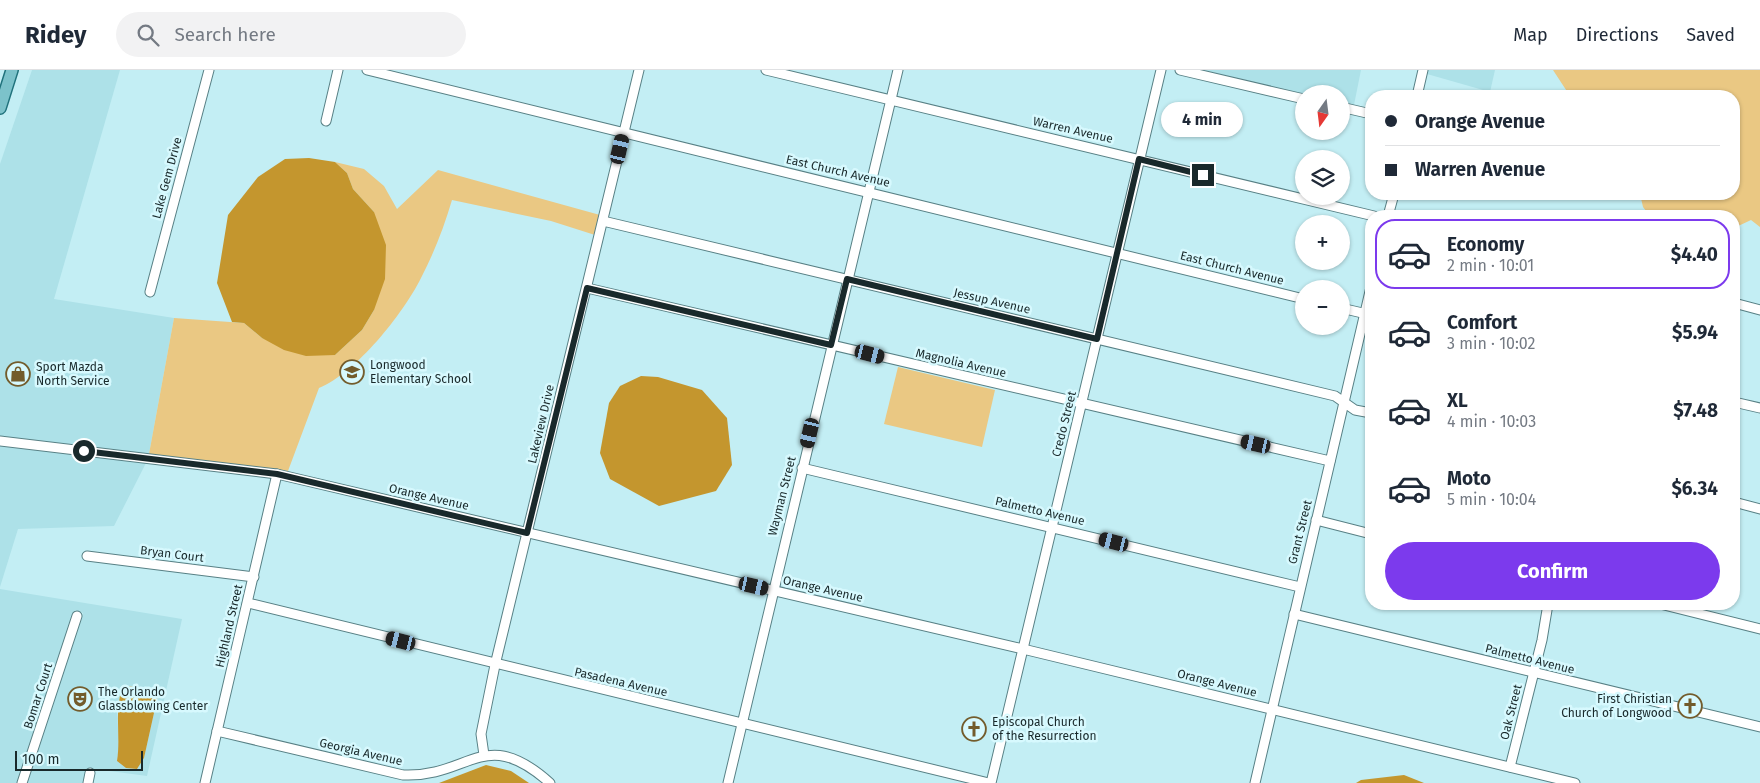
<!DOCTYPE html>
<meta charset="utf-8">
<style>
:root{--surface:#fff;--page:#f2f2f3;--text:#1f2937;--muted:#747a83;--line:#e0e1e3;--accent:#7c3aed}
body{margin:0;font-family:"Fira Sans",sans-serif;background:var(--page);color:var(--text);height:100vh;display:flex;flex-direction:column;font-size:19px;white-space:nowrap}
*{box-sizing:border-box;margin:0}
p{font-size:16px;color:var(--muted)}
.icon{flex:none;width:28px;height:28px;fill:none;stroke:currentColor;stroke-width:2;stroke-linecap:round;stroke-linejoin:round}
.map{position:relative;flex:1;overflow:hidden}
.panel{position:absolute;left:1365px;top:140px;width:375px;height:400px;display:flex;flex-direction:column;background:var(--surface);border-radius:20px;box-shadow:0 1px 4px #0004}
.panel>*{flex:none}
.top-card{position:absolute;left:1365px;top:20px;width:375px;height:110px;border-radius:20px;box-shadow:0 1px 4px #0004;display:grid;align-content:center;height:110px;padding:0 20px;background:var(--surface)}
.needle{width:32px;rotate:194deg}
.fabs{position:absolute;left:1295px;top:15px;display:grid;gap:10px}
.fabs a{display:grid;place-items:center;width:55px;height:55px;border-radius:50%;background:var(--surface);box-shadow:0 1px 4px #0004;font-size:25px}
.scale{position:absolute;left:15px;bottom:12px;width:128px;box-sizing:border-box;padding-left:5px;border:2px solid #19292b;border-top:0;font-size:14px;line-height:18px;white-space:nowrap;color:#19292b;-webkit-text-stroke:4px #d7f9fe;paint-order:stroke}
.end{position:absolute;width:22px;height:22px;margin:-11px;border:6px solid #19292b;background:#fff;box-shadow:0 0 0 2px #fff}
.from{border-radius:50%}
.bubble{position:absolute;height:35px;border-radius:18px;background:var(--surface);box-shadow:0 1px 4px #0004;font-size:16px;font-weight:700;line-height:35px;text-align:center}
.car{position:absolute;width:15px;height:30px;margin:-15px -8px;border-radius:6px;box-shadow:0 0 4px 1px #0007;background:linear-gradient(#222 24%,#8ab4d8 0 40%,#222 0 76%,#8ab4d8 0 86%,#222 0)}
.top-card b{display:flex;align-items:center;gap:18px;height:48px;font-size:19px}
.top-card b+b{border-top:1px solid var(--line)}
.top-card i{width:12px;height:12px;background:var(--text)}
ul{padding:9px 0 0;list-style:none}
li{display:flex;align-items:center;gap:15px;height:70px;margin:0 10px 8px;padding:0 10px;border:2px solid transparent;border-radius:20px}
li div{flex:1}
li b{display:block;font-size:19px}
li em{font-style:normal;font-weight:700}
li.on{border-color:var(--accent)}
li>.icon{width:45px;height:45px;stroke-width:1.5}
.cta{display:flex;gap:10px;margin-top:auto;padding:10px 20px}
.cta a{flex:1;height:58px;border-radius:30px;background:var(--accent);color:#fff;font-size:20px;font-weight:700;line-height:58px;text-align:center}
header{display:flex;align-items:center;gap:30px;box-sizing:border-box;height:70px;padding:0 25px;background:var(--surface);border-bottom:1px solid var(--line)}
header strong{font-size:24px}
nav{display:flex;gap:28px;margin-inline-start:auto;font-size:18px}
.search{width:350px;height:45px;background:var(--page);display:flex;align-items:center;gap:12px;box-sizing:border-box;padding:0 18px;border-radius:28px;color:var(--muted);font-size:19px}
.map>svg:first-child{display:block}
.built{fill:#ade1e8;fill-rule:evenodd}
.green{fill:#eac883}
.water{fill:#c4962e}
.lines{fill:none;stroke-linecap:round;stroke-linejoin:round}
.minor-casing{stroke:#588085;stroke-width:11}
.major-casing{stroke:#20727c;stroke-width:14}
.minor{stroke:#fff;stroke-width:9}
.major{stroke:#7cc2ca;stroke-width:11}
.route{stroke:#19292b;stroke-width:6}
.labels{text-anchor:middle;stroke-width:5;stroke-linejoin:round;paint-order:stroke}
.street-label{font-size:12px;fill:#19292b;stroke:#d7f9fe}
.poi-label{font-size:12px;fill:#19292b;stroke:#d7f9fe;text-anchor:start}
</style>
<header>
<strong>Ridey</strong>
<div class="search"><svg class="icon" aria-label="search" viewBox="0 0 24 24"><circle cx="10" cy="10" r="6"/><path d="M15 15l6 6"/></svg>Search here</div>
<nav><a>Map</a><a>Directions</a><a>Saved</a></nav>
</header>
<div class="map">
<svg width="1760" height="713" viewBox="0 0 1760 713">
<rect width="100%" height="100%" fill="#c3eef4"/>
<!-- built -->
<g class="built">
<polygon points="32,0 120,0 54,229 174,248 149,384 0,366 0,94"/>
<polygon points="1202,0 1361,0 1354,35 1341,32 1341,24 1304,24"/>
<polygon points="1428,0 1495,0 1490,22 1427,4"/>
<polygon points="0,376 146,393 114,456 18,459 0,517"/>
<path d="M0,519L182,549L147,706L87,698L84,713H26L83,543L75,540L17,713H0ZM127,616L151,619L158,625L144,688L137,699L126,698L117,691L119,678L117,638L122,618Z"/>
</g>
<!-- green -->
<g class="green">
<polygon points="1553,0 1760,0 1760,157 1751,150 1734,158 1734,146 1650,146 1643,137 1640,124 1734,124 1734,26 1570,26"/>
<path d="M335,92L364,99L384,116L397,139L438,100L600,145L595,165L551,151L452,130C444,157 434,183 421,208C403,244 356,303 319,318L288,401L149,384L174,248L244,253L262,268L335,285L362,260L374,240V142L353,119L347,103Z"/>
<polygon points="898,297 995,320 982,377 884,354"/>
</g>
<!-- water -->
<g class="water">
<polygon points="309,88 335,92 347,103 353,119 374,142 386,175 385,209 374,240 362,260 335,285 306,286 284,280 262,268 244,253 232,252 217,213 228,145 258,107 285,89"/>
<polygon points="641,306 658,307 702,320 727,348 732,395 716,421 659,436 610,409 600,383 609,333 620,316"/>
<path d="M127,616L152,619L158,625L144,688L137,699L126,698L117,691C121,666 114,643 122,618Z"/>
<polygon points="486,695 511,701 529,713 439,713"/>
<polygon points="1404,705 1424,713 1356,713 1361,710"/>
</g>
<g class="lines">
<!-- minor casing -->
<g class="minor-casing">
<g id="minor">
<polyline points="367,0 1304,229"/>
<polyline points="766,0 1374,146"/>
<polyline points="1180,0 1304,29"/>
<polyline points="1417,26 1423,0"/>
<polyline points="1341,37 1371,44"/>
<polyline points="326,51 338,0"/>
<polyline points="1388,146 1394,124"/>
<polyline points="603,151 1335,326 1355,340 1371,343"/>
<polyline points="587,218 1330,391"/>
<polyline points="150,222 209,0"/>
<polyline points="1734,233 1760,240"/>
<polyline points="1341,238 1371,245"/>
<polyline points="1734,332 1760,338"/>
<polyline points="0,371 277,404 1023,579 1575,713"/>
<polyline points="802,398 1300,517"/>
<polyline points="1734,432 1760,439"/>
<polyline points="1316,450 1371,464"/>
<polyline points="87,486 254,507"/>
<polyline points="248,533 989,713"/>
<polyline points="1660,534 1760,559"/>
<polyline points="1294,544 1760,657"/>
<path d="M217,661L403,705C470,708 484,654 550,713"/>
<polyline points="484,685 481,664 495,595 639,0"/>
<polyline points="1510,697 1542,570 1548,534"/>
<polyline points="22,713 77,546"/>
<polyline points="88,713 90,703"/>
<polyline points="205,713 277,404"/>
<polyline points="728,713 898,0"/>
<polyline points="991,713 1161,0"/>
<polyline points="1255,713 1371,217"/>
</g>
</g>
<!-- major casing -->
<g class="major-casing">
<polyline id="major" points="0,38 12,0"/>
</g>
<!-- minor -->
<use href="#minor" class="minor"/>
<!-- major -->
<use href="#major" class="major"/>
</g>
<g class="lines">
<!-- route -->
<polyline class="route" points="84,381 277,404 527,463 587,218 831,275 847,209 1097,269 1139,89 1203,105"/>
</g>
<!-- icons -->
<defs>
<g id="school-ring" transform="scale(1.25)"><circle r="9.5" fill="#d7f9fe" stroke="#735c2c" stroke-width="1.5"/><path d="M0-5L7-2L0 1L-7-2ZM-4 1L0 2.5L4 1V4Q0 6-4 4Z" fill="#735c2c"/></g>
<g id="shop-ring" transform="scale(1.25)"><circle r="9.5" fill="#d7f9fe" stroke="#735c2c" stroke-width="1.5"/><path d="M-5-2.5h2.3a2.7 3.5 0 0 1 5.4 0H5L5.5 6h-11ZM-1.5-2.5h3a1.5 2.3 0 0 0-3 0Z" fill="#735c2c"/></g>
<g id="theatre-ring" transform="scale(1.25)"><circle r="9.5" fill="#d7f9fe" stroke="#735c2c" stroke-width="1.5"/><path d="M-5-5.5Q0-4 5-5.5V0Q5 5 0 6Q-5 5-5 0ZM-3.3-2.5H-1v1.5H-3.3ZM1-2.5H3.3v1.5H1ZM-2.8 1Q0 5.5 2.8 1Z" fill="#735c2c"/></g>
<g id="church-ring" transform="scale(1.25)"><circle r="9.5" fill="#d7f9fe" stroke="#735c2c" stroke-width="1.5"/><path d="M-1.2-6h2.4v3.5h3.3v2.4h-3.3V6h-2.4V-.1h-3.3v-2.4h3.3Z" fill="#735c2c"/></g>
</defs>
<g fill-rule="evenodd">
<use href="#school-ring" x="352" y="302"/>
<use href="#shop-ring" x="18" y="304"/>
<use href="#theatre-ring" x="80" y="629"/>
<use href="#church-ring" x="1690" y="636"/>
<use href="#church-ring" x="974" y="659"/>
</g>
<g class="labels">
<!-- street labels -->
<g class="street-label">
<text transform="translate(1073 60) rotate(13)" y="4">Warren Avenue</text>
<text transform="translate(838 101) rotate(13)" y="4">East Church Avenue</text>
<text transform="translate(167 108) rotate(-75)" y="4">Lake Gem Drive</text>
<text transform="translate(1232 198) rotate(14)" y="4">East Church Avenue</text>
<text transform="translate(992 231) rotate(13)" y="4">Jessup Avenue</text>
<text transform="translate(961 293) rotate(13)" y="4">Magnolia Avenue</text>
<text transform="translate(541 354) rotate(-77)" y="4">Lakeview Drive</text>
<text transform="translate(1064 354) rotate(-76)" y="4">Credo Street</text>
<text transform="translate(782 426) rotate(-76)" y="4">Wayman Street</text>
<text transform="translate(429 427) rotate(13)" y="4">Orange Avenue</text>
<text transform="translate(1040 441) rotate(13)" y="4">Palmetto Avenue</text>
<text transform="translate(1300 462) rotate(-76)" y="4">Grant Street</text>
<text transform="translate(172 484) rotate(7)" y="4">Bryan Court</text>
<text transform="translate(823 519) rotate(13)" y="4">Orange Avenue</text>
<text transform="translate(229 556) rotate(-77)" y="4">Highland Street</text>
<text transform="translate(1530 589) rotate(14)" y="4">Palmetto Avenue</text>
<text transform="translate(621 612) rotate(13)" y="4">Pasadena Avenue</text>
<text transform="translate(1217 613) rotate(14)" y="4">Orange Avenue</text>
<text transform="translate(38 626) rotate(-72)" y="4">Bomar Court</text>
<text transform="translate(1511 642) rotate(-76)" y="4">Oak Street</text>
<text transform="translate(361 682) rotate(13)" y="4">Georgia Avenue</text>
</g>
<!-- poi labels -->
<g class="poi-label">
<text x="370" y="299">Longwood<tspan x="370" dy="14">Elementary School</tspan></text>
<text x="36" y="301">Sport Mazda<tspan x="36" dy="14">North Service</tspan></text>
<text x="98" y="626">The Orlando<tspan x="98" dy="14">Glassblowing Center</tspan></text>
<text x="1672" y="633" text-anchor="end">First Christian<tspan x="1672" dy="14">Church of Longwood</tspan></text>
<text x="992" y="656">Episcopal Church<tspan x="992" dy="14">of the Resurrection</tspan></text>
</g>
</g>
</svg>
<div class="fabs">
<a><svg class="needle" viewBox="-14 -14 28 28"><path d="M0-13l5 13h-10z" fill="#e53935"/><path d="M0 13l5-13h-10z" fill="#747a83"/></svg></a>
<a><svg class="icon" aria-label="layers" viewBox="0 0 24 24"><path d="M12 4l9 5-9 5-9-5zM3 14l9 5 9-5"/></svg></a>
<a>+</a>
<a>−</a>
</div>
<div class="scale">100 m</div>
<i class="end from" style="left:84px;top:381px"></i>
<i class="end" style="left:1203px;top:105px"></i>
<div class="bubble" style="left:1161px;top:32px;width:82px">4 min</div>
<i class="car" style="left:620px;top:79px;rotate:13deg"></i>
<i class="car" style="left:870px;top:284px;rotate:104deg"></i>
<i class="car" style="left:810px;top:363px;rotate:193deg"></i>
<i class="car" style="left:1256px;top:374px;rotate:283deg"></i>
<i class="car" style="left:1114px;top:472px;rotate:284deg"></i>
<i class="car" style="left:754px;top:516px;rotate:103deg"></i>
<i class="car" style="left:401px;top:571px;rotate:284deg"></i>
<div class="top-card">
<b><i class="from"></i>Orange Avenue</b>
<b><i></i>Warren Avenue</b>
</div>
<section class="panel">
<ul>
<li class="on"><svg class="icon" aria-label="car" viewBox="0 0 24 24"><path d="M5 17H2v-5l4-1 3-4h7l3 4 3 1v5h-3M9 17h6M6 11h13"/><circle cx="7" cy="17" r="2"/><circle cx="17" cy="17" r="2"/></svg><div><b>Economy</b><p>2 min · 10:01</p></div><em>$4.40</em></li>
<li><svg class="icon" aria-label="car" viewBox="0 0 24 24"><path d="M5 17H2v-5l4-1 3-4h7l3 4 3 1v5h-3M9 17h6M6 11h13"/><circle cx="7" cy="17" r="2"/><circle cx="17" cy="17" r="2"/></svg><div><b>Comfort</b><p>3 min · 10:02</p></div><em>$5.94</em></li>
<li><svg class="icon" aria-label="car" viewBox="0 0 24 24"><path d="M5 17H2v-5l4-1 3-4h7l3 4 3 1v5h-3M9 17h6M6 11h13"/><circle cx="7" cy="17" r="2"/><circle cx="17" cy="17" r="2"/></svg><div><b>XL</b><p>4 min · 10:03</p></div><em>$7.48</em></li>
<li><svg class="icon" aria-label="car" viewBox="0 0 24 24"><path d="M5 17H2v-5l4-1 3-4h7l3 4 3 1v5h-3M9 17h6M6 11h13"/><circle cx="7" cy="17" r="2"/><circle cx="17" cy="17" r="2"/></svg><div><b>Moto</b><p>5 min · 10:04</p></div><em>$6.34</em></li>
</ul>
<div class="cta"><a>Confirm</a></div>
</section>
</div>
